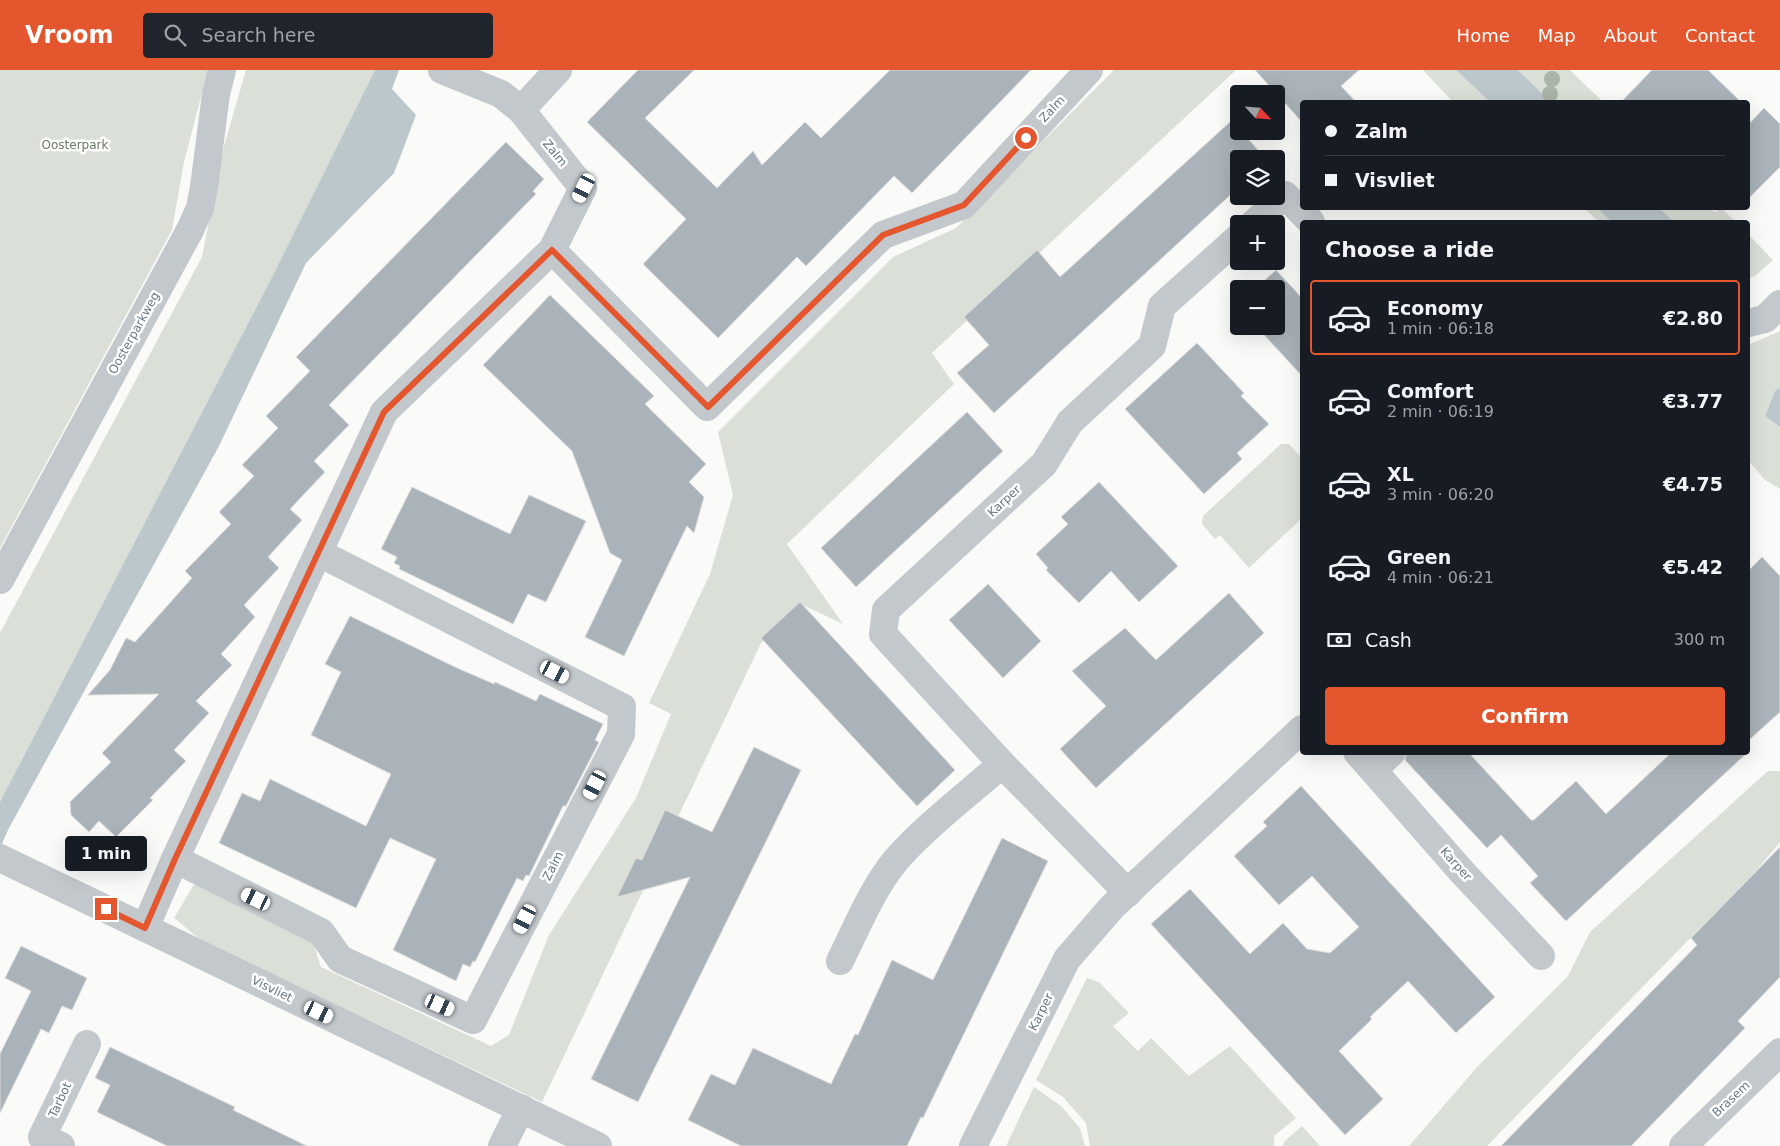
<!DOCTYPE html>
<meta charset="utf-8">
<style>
:root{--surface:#171b24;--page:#20242c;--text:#f1f3f6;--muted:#9ea1a6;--line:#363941;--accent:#e4572e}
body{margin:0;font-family:"DejaVu Sans",sans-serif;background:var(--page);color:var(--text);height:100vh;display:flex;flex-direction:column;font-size:19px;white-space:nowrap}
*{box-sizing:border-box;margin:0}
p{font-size:16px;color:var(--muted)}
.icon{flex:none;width:28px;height:28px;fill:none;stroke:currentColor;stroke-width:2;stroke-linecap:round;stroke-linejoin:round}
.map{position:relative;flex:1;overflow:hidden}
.drawer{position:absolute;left:1300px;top:150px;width:450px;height:535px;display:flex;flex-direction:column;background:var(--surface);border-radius:5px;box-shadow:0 5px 20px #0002}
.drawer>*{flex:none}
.banner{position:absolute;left:1300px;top:30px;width:450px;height:110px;border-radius:5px;box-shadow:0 5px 20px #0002;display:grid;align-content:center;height:110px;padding:0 25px;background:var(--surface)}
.needle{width:32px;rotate:116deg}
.buttons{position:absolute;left:1230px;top:15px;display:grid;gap:10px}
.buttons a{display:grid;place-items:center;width:55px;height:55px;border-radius:5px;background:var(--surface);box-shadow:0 5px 20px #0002;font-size:25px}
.end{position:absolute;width:22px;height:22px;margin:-11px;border:6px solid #e4572e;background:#fff;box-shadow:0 0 0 2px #fff}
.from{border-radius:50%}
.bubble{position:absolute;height:35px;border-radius:5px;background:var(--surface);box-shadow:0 5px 20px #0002;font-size:16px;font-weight:800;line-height:35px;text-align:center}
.car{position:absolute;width:15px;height:30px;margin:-15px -8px;border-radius:6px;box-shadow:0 0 4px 1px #0007;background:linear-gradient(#fff 24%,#345 0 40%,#fff 0 76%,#345 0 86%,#fff 0)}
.banner b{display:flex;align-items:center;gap:18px;height:48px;font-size:19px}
.banner b+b{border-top:1px solid var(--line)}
.banner i{width:12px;height:12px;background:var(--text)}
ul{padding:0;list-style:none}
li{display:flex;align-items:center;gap:15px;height:75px;margin:0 10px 8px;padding:0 15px;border:2px solid transparent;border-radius:5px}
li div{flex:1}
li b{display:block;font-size:19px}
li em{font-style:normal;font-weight:800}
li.selected{border-color:var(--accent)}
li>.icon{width:45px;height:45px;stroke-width:1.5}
h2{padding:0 25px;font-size:22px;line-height:60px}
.pay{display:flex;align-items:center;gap:12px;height:55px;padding:0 25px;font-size:19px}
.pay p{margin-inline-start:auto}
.cta{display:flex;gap:10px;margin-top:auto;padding:10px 25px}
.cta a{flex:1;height:58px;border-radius:5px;background:var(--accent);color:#fff;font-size:20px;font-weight:800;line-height:58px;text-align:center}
header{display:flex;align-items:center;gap:30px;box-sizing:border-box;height:70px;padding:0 25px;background:var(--accent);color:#fff}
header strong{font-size:24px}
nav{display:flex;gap:28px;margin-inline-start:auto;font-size:18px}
.search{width:350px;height:45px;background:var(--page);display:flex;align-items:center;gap:12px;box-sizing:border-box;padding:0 18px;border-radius:5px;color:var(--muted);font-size:19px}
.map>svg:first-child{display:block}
.green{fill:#dadfd7}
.water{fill:#bbc7cb}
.building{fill:#aab3b9;stroke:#dcdcda}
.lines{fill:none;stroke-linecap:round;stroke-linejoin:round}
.minor{stroke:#c3c8cc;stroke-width:28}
.tree{fill:#aab4a7}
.route{stroke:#e4572e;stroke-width:6}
.labels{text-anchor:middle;stroke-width:5;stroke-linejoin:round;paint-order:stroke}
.street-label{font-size:12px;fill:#657683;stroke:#fff}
.park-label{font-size:12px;fill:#687a64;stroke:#fff}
</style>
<header>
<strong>Vroom</strong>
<div class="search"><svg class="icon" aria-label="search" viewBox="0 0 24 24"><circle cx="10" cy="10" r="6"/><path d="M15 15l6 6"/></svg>Search here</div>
<nav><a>Home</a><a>Map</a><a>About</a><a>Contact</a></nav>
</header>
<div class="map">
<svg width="1780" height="1076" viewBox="0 0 1780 1076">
<rect width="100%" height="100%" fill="#fafaf8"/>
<!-- green -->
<g class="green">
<polygon points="0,0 208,0 184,92 172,160 0,478"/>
<polygon points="246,0 375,0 272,207 0,732 0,563 202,187 224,76"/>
<polygon points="1114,0 1236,0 932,283 954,314 787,474 843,554 803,535 761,573 542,1032 202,871 174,848 195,813 313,872 321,897 491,976 509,965 549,865 636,728 671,644 649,633 710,504 733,425 718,362 893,187 956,158"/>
<polygon points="1423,0 1456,0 1490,32 1453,32"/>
<polygon points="1518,0 1570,0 1603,32 1551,32"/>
<polygon points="1584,138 1597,138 1612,152 1599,152"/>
<polygon points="1659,138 1709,138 1715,142 1721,138 1736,152 1674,152"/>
<polygon points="1748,164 1773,190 1755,206 1748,208"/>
<polygon points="1780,261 1780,318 1775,321 1765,346 1780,357 1780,419 1765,410 1748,390 1748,275"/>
<polygon points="1281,374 1289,374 1302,388 1302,448 1249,498 1220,465 1215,469 1202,454 1203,446"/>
<polygon points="1768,701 1780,701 1780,772 1754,803 1487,1076 1409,1076 1478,996 1568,906 1590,862"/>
<polygon points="1087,908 1099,912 1129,943 1113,956 1138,981 1151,968 1189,1006 1230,976 1296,1048 1274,1066 1274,1076 1090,1076 1086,1053 1063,1027 1036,1010"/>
<polygon points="1034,1017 1061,1036 1080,1058 1085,1076 1006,1076"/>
<polygon points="1302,1056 1320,1076 1283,1076 1284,1072"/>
</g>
<!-- water -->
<g class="water">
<polygon points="375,0 399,0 392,19 416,45 394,103 306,193 219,376 9,758 0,778 0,732 272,207"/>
<polygon points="1456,0 1518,0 1551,32 1490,32"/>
<polygon points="1597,138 1659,138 1674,152 1612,152"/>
<polygon points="1780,318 1780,357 1765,346 1775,321"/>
</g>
<!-- building -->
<g class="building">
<polygon points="638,0 694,0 645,48 717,118 753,81 762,95 805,52 821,68 890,0 1031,0 912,123 894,106 806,196 797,187 718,268 643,194 686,149 587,52"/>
<polygon points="1255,0 1359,0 1341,16 1356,32 1302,32 1302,52"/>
<polygon points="1652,0 1708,0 1741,32 1621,32"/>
<polygon points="1764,38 1780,54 1780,97 1748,129 1748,55"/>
<polygon points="1231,51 1239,59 1239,61 1241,61 1266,89 1239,89 1239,117 994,343 957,303 989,275 964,247 1037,180 1060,207"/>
<polygon points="506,72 544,109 533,121 536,124 329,335 349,355 314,391 325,402 290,439 302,450 268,487 279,498 244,535 255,547 221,584 232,595 196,631 209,643 174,680 186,691 150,728 153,730 116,767 99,751 89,762 71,745 70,732 111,692 102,683 159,624 88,625 110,600 126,568 135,572 192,508 185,501 231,454 219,442 254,406 242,395 278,358 266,346 310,301 296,287"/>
<polygon points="1276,200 1302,228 1302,306 1256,256 1276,256 1276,219 1255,219"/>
<polygon points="550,225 654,326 645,334 706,394 689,412 704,427 694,463 687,456 624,586 585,567 622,490 610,483 572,381 483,295"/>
<polygon points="1197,273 1244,323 1241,326 1269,354 1237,383 1242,389 1204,424 1125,339"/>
<polygon points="967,342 1003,381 856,517 821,478"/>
<polygon points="1099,412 1178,496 1139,532 1111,501 1079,533 1046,500 1048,498 1036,484 1068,454 1061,447"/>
<polygon points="412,417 510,464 529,425 586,451 546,532 528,524 513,554 399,499 400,496 394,493 397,487 381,479"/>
<polygon points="1762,487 1780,506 1780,642 1748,671 1748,501"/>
<polygon points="988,514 1041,571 1003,608 949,550"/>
<polygon points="1229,523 1264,563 1096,718 1060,679 1106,636 1072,601 1125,558 1156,590"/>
<polygon points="800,532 955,700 917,736 761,568"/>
<polygon points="350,546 457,598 494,614 495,612 536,631 540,624 603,654 595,670 599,672 566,736 563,736 529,806 526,805 523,811 517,808 475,892 473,891 470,897 463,894 456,911 393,880 436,789 390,768 356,838 219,773 242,723 260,731 270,709 366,756 391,704 311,665 341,602 325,594"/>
<polygon points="754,677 801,700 638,1032 591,1009 690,807 617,827 636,788 642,790 665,740 712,762"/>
<polygon points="1407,682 1468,682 1531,750 1534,750 1576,711 1606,744 1672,682 1748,682 1566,851 1530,813 1538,806 1501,765 1487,778 1405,690"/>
<polygon points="1301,716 1495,927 1456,963 1408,911 1370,947 1372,949 1339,981 1383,1029 1345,1065 1151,854 1190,819 1250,884 1283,853 1307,879 1330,883 1359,857 1312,806 1279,835 1234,786 1267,756 1263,752"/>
<polygon points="1002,768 1048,791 923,1048 921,1047 907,1076 741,1076 688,1050 711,1004 735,1015 753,978 831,1014 855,964 858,965 892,890 933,910"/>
<polygon points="1780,777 1780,907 1738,951 1745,958 1631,1076 1501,1076 1697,875 1691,868"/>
<polygon points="21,876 87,908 72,940 62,936 49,963 41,959 0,1043 0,984 31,921 5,908"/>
<polygon points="110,977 235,1037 233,1040 307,1076 167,1076 97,1042 110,1015 95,1008"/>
</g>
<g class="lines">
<!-- minor -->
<g class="minor">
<polyline points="521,40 558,0"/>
<polyline points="1253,154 1285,125 1311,152"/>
<polyline points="552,180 707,337 883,165 964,135 1089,0"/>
<polyline points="1748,253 1765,249 1780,234"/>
<polyline points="0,510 190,160 200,138 204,117 216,24 222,0"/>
<polyline points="1357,682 1463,803 1541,886"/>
<polyline points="1373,700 1392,682"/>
<polyline points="0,788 598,1076"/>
<polyline points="175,789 321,862 340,889 473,950 621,664 622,637 319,483"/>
<polyline points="1128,823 1002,694 883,564 886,540 1044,394 1070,352 1152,276 1162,236 1239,167"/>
<polyline points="145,858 175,789 384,342 552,180 583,118 521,40 501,24 442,0"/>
<path d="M840,891C857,857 872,819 896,790C927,755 967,725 1002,694"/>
<polyline points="61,1076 42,1067 87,974"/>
<polyline points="502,1076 521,1038"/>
<polyline points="973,1076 1067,889 1112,837 1302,659"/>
<polyline points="1683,1076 1780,982"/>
</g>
</g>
<!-- trees -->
<g class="tree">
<circle cx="1552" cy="9" r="8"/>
<circle cx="1550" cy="24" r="8"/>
</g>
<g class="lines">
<!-- route -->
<polyline class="route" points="106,839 145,858 175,789 384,342 552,180 708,337 883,165 964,135 1026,68"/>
</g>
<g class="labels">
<!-- street labels -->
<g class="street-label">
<text transform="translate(1052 39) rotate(-47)" y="4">Zalm</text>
<text transform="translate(555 83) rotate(51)" y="4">Zalm</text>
<text transform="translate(134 263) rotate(-61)" y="4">Oosterparkweg</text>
<text transform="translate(1004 431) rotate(-43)" y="4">Karper</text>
<text transform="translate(1456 794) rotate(48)" y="4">Karper</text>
<text transform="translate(553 796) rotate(-63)" y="4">Zalm</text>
<text transform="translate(272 919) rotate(26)" y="4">Visvliet</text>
<text transform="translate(1041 942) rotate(-64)" y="4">Karper</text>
<text transform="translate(1731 1029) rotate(-43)" y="4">Brasem</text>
<text transform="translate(60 1030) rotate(-65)" y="4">Tarbot</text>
</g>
<!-- park labels -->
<g class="park-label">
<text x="75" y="79">Oosterpark</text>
</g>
</g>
</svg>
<div class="buttons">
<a><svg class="needle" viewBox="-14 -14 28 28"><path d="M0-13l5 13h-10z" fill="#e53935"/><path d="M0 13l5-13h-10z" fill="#9ea1a6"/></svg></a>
<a><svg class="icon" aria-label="layers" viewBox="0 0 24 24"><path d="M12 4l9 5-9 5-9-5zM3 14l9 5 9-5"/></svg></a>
<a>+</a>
<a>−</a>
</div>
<i class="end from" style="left:1026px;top:68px"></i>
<i class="end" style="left:106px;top:839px"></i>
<div class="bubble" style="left:65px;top:766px;width:82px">1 min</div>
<i class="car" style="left:584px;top:118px;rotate:207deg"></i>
<i class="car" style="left:555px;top:602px;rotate:117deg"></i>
<i class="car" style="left:595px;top:715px;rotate:207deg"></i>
<i class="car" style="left:256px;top:829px;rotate:296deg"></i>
<i class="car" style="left:525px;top:849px;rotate:207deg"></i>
<i class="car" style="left:440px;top:935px;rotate:114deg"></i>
<i class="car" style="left:319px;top:942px;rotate:116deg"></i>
<div class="banner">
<b><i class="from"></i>Zalm</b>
<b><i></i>Visvliet</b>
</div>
<section class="drawer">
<h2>Choose a ride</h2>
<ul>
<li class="selected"><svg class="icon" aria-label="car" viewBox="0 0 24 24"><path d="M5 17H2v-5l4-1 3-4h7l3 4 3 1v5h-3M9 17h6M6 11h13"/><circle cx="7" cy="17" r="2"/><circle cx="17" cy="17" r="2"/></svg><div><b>Economy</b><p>1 min · 06:18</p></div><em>€2.80</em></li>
<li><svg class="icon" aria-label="car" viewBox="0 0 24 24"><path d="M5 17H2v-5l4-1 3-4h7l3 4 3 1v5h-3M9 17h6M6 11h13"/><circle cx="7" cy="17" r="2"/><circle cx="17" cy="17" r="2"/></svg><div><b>Comfort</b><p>2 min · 06:19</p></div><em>€3.77</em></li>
<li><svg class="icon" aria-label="car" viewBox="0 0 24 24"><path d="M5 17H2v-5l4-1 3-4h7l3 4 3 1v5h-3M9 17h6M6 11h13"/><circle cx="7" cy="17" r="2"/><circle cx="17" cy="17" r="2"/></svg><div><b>XL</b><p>3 min · 06:20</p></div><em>€4.75</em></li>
<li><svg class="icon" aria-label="car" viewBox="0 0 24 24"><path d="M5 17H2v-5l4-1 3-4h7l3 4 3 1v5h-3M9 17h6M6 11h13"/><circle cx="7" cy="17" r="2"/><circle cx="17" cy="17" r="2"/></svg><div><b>Green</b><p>4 min · 06:21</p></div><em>€5.42</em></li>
</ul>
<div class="pay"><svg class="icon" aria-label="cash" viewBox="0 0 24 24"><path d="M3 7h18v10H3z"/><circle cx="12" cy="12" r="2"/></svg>Cash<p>300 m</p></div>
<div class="cta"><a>Confirm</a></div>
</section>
</div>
